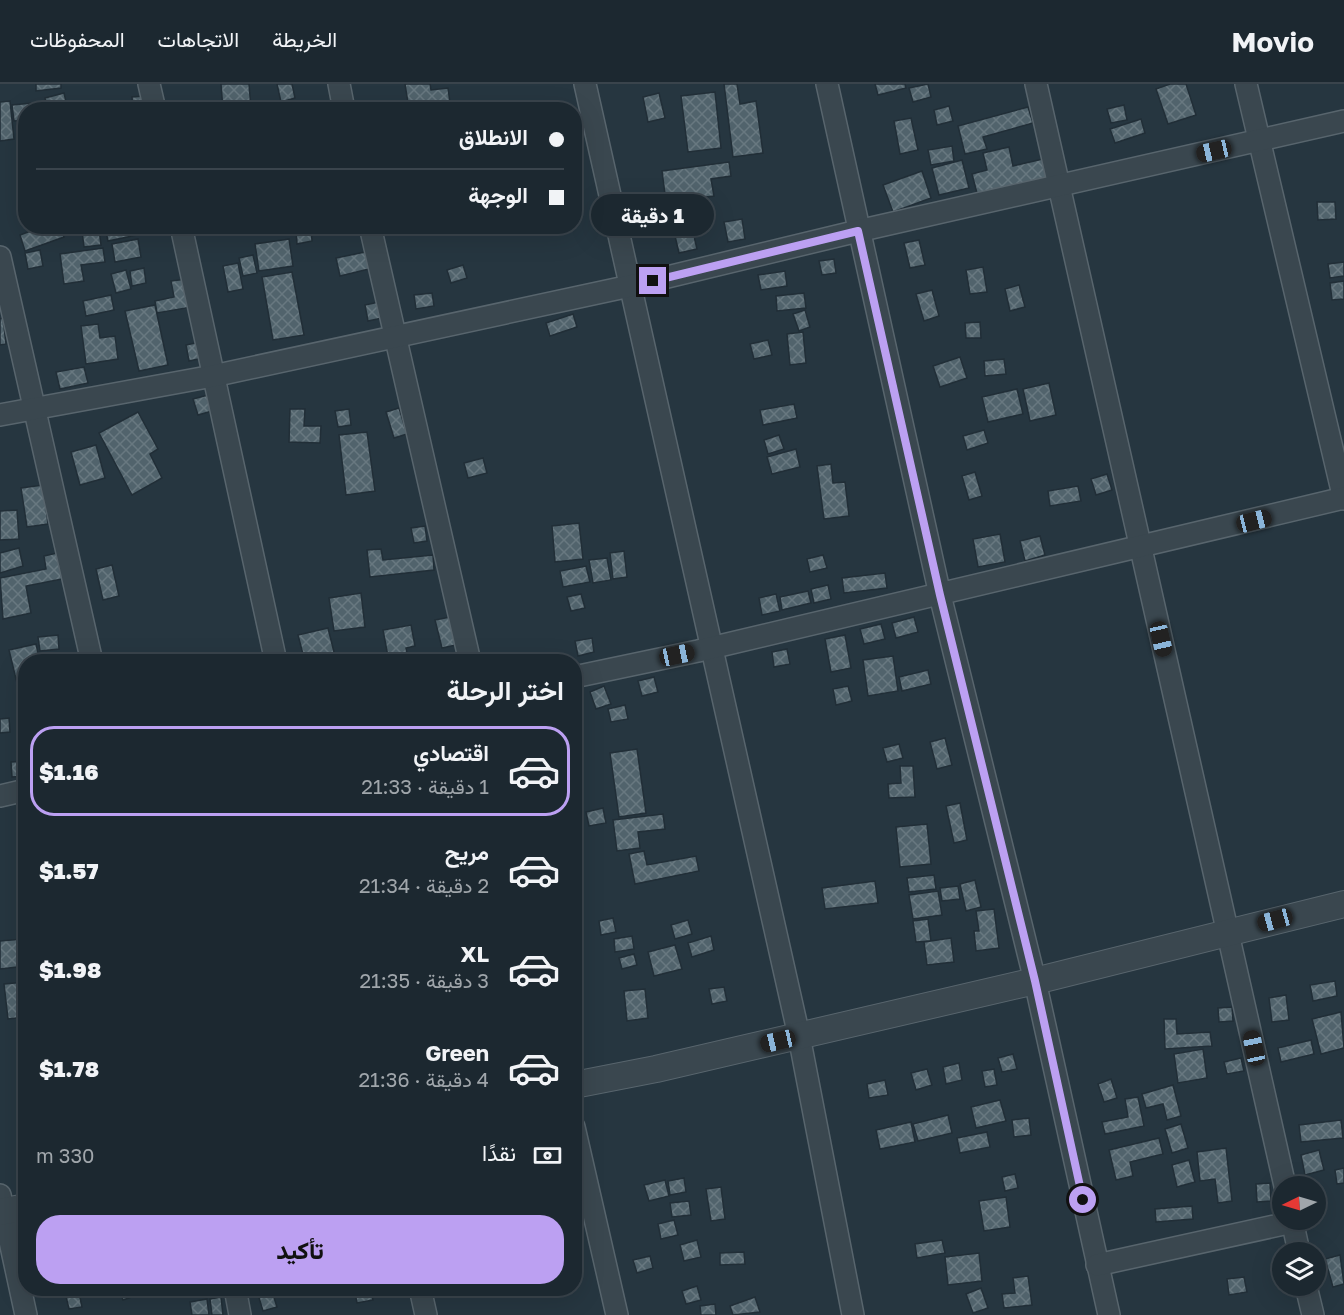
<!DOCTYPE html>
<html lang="ar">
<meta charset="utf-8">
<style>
:root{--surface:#1c2830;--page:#253038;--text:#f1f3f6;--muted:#a0a6ab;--line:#3a444c;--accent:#bca0f2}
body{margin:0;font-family:"Golos Text",Vazirmatn,sans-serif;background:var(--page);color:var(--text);direction:rtl;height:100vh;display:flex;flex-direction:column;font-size:22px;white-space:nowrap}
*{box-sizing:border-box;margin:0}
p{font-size:20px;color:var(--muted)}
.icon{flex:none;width:33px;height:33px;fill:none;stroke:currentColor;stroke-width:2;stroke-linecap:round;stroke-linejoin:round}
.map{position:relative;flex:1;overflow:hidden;direction:ltr}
.sheet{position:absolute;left:18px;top:570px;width:564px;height:642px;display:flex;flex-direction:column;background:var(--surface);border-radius:24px;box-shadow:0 6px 24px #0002,0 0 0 2px var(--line);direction:rtl}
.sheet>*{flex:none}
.guide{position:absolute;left:18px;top:18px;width:564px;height:132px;border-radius:24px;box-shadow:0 6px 24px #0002,0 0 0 2px var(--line);direction:rtl;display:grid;align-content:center;height:132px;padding:0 18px;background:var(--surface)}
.needle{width:39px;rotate:265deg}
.fabs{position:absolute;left:1272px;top:1092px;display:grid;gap:12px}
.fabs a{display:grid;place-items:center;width:54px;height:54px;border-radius:50%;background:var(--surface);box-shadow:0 6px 24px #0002,0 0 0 2px var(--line);font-size:30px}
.end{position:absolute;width:27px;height:27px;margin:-14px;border:8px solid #bca0f2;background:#111;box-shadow:0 0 0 3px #111}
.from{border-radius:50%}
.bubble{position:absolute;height:42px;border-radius:21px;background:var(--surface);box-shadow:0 6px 24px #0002,0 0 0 2px var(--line);font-size:20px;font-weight:800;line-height:42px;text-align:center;direction:rtl}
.car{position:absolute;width:18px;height:36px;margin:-18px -9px;border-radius:8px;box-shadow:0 0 4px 2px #0007;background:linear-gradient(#222 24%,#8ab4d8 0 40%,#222 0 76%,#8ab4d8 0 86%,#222 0)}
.guide b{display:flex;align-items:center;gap:21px;height:57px;font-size:22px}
.guide b+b{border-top:2px solid var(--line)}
.guide i{width:15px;height:15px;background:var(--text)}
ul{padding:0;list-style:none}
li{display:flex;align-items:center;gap:18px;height:90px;margin:0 12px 9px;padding:0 6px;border:3px solid transparent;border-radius:24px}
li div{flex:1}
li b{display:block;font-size:22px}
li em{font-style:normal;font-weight:800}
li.selected{border-color:var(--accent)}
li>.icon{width:54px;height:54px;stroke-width:1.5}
h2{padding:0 18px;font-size:27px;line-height:72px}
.pay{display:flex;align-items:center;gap:15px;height:66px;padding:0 18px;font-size:22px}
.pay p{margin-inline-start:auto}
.button{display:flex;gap:12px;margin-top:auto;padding:12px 18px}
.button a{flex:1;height:69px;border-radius:24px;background:var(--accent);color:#111;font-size:24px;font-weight:800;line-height:69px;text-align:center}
header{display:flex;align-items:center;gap:36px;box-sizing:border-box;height:84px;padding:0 30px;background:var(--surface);border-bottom:2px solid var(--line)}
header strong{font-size:28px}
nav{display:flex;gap:33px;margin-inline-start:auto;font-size:21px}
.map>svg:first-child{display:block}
.building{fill:url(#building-cross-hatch);stroke:#212e37;stroke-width:1.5}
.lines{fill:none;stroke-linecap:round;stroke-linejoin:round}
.minor-casing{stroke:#58656d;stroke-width:24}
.tertiary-casing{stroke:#58656d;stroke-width:28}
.minor{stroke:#3a474f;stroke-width:21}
.tertiary{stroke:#3a474f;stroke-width:26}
.route{stroke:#bca0f2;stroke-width:8}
</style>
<header>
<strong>Movio</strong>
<nav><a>الخريطة</a><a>الاتجاهات</a><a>المحفوظات</a></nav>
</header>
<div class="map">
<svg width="1344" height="1231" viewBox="0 0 1344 1231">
<defs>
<pattern id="building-cross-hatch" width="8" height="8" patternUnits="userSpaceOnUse" patternTransform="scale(1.5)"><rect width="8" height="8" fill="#51636c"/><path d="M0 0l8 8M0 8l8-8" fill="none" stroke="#687880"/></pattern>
</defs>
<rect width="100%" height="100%" fill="#263640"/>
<!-- building -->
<g class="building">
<polygon points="36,0 61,0 61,4 36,7"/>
<polygon points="221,0 249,0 251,24 223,26"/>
<polygon points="277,0 292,0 295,14 281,18"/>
<polygon points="405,0 430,0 431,6 448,4 451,26 424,26 424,23 409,25"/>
<polygon points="724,0 737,0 740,20 756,17 763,69 733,73"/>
<polygon points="875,0 905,0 906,4 878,11"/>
<polygon points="928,0 931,13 913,18 909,4"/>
<polygon points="1170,0 1186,0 1196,31 1168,40 1156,5"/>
<polygon points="715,8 721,64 688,68 681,12"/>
<polygon points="64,9 68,26 48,26 45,14"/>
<polygon points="659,9 665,34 648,38 643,13"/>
<polygon points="145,12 147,26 133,26 132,13"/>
<polygon points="10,17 14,55 0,57 0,18"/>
<polygon points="220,17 222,26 188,26 188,21"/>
<polygon points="32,19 33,26 26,26 26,36 14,37 12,21"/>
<polygon points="1124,21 1127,36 1111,39 1107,25"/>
<polygon points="949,22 953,37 937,41 934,26"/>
<polygon points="1028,23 1033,39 983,53 987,65 965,70 958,42"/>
<polygon points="911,34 918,66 900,70 894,37"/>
<polygon points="1141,35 1145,49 1115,59 1110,45"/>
<polygon points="952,62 954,77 931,81 928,66"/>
<polygon points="1009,63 1013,82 1043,75 1048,96 978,113 972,90 987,86 983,69"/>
<polygon points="962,76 969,104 939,111 932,84"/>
<polygon points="729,78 731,92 711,95 714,112 666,118 662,87"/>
<polygon points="922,87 931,114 893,128 883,101"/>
<polygon points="1317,118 1335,118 1336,135 1318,136"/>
<polygon points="742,135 745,155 728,158 724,138"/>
<polygon points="44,142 61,142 64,153 25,167 20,151"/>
<polygon points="136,142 137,151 108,157 105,143"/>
<polygon points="311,143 312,157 297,160 296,146"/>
<polygon points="99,145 101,161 84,163 82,147"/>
<polygon points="693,148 697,165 679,169 675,152"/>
<polygon points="138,155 141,173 115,178 112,160"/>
<polygon points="289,155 293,182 259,187 255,160"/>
<polygon points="919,156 925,181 910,184 904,159"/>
<polygon points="103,164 105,178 81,181 84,197 64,200 60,170"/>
<polygon points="40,166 43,182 28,185 25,169"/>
<polygon points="370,167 373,184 340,192 336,174"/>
<polygon points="253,171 257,189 243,192 239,174"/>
<polygon points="834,175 836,189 822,191 819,177"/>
<polygon points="1344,178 1344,192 1330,194 1328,180"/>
<polygon points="238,179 243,205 228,208 223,182"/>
<polygon points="463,181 467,194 451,199 447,186"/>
<polygon points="983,183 987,208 970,210 966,186"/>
<polygon points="144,184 146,199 132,202 130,187"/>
<polygon points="126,186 131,205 116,209 111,190"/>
<polygon points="785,187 787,202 761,206 758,191"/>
<polygon points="292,188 304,251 273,256 262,193"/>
<polygon points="187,195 192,223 157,229 155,217 174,213 171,197"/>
<polygon points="1344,197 1344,215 1332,216 1330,199"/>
<polygon points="1019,201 1025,223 1010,227 1005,205"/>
<polygon points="932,206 939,232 924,237 916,210"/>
<polygon points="432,209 434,222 416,225 414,211"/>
<polygon points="804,209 806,224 777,227 776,212"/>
<polygon points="111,211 114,226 86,232 83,217"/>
<polygon points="379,218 382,234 368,237 365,221"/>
<polygon points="155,221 168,281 139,287 125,227"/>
<polygon points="805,226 810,243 799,247 793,230"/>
<polygon points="573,230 577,243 550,252 546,239"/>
<polygon points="3,234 6,260 0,261 0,235"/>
<polygon points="980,238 981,254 966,254 965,239"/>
<polygon points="98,240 100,254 115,252 118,275 86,280 81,242"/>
<polygon points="803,248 806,279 790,281 787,250"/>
<polygon points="768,256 772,271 754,275 750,260"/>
<polygon points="200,258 203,274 189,277 186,261"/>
<polygon points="960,273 967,294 940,303 933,282"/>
<polygon points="1004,275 1006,290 985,292 984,277"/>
<polygon points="84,283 88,299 60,305 56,288"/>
<polygon points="1049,299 1056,331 1030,337 1023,305"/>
<polygon points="1017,305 1023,330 988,338 982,313"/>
<polygon points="208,311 212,327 198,331 193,315"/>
<polygon points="794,320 797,334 763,341 760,326"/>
<polygon points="399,324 407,350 394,354 386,328"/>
<polygon points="290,325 305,325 304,342 321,342 320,359 289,358"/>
<polygon points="349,325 351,341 338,343 335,327"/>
<polygon points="138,328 158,365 150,370 162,394 132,411 99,349"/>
<polygon points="984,346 988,359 967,366 963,352"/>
<polygon points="367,348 375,407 346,411 339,351"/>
<polygon points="779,351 784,365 768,370 764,356"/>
<polygon points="96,361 105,394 80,401 71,368"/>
<polygon points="796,365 800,383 772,390 767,373"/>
<polygon points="483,374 487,389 468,394 464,379"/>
<polygon points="831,380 833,399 845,398 849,432 824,435 817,382"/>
<polygon points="975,388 982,412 969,416 962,392"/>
<polygon points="1107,390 1112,406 1096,411 1091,395"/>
<polygon points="43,401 48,440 27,443 21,404"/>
<polygon points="1078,402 1081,417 1050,422 1048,407"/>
<polygon points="17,426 19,455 0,456 0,427"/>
<polygon points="579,439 583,475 555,478 552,442"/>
<polygon points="425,442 427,457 414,459 411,444"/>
<polygon points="1000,450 1005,478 978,483 973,455"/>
<polygon points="1040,452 1045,471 1025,477 1020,457"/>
<polygon points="19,464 23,482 0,489 0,469"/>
<polygon points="381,465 383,476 433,471 434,486 370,493 367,466"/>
<polygon points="624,467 627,493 613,495 610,469"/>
<polygon points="57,469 62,495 26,502 31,529 3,535 0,494 46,485 44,472"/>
<polygon points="823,471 827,484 810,488 807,475"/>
<polygon points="607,474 611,496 593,499 589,476"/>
<polygon points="112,481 119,512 103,516 96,485"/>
<polygon points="586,482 590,498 563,503 560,487"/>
<polygon points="885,489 887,504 844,509 842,494"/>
<polygon points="828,501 831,515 814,519 811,505"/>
<polygon points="808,507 811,519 782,526 780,513"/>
<polygon points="361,509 365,543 334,547 329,514"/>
<polygon points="581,510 585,524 571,527 567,513"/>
<polygon points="776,510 780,527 762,531 759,514"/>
<polygon points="450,533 456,561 442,564 435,536"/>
<polygon points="914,533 918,548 896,554 892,539"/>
<polygon points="881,540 885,555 864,560 860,545"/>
<polygon points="411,541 415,562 406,564 409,578 389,578 383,546"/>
<polygon points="328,544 335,572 305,578 298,551"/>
<polygon points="58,551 59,565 40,567 38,553"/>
<polygon points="845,551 851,584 831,588 825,555"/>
<polygon points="592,554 594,568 578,572 575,557"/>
<polygon points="36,560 40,578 26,578 26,624 23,624 9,566"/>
<polygon points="787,565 790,580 774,583 772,568"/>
<polygon points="893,572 898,607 868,612 863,576"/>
<polygon points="928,586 931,600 902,607 899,593"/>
<polygon points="654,593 658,608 642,612 638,597"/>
<polygon points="604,602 611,620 596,625 590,608"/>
<polygon points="848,602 852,617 836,621 833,605"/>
<polygon points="625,621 628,635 611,638 608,625"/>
<polygon points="9,634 10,648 0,649 0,635"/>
<polygon points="945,654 952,681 937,685 930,658"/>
<polygon points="899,660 903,674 887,678 883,664"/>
<polygon points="637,665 646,729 619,733 610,669"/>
<polygon points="26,677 26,692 12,693 11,678"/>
<polygon points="900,682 913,682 915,713 889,714 888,700 901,699"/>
<polygon points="960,719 967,756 954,759 946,722"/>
<polygon points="603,724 606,739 589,742 586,728"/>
<polygon points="663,730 665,745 638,748 640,764 617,767 613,736"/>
<polygon points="927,740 931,780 900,783 896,743"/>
<polygon points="644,767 647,781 696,772 699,787 635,800 629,770"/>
<polygon points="934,791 936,805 909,808 907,794"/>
<polygon points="975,796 981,823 966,827 960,800"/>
<polygon points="875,797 878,819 825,825 822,804"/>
<polygon points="958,802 960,815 942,817 940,804"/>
<polygon points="938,807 942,831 913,835 909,811"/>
<polygon points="26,808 26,861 18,809"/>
<polygon points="994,825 999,864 976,867 974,847 979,847 976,827"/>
<polygon points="613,834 616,848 601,851 599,837"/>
<polygon points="928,835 931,857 916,858 913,837"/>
<polygon points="688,836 692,850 675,855 671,841"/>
<polygon points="632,852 634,865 615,868 614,855"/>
<polygon points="711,852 714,866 692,873 688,859"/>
<polygon points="951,854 954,878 927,881 924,858"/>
<polygon points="23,855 26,882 0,885 0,857"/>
<polygon points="675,861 682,885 654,892 648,868"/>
<polygon points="634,870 637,881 622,885 619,874"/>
<polygon points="1335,897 1337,912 1313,917 1310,901"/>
<polygon points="26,898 26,933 8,935 4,900"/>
<polygon points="724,903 727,917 712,920 709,905"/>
<polygon points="645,905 648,934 627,937 624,907"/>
<polygon points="1286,911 1289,936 1272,938 1269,914"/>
<polygon points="1232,923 1233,937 1219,938 1218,924"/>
<polygon points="1341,928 1344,964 1321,970 1312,935"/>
<polygon points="1164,935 1176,935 1177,950 1210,948 1212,962 1165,965"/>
<polygon points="1311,956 1314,970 1281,978 1278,964"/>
<polygon points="1203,965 1207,994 1178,999 1174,970"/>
<polygon points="1013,970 1017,985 1002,988 998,974"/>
<polygon points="20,974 26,974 26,1016 25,1016"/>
<polygon points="1241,974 1244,987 1227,990 1224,978"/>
<polygon points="959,979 962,996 946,1000 943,983"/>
<polygon points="927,985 932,1001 916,1006 911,989"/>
<polygon points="994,985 997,1001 985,1003 982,987"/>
<polygon points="1111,995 1117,1014 1104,1018 1098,1000"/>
<polygon points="885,996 888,1011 869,1014 867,1000"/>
<polygon points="1173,1001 1181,1032 1167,1036 1163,1020 1146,1024 1142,1010"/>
<polygon points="1138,1013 1144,1042 1105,1050 1102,1038 1128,1033 1125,1015"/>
<polygon points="1000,1016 1006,1037 976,1044 971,1023"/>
<polygon points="948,1031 952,1049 918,1057 913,1040"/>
<polygon points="1029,1034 1031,1051 1014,1053 1012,1036"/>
<polygon points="1341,1036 1343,1054 1301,1058 1299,1041"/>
<polygon points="911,1038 915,1058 880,1065 876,1046"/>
<polygon points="1181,1040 1188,1064 1172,1069 1165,1045"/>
<polygon points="987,1048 990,1063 960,1069 957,1054"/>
<polygon points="1159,1054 1163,1070 1130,1078 1133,1092 1116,1096 1109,1066"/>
<polygon points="1226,1064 1232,1117 1218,1119 1215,1095 1200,1097 1197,1068"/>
<polygon points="1319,1066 1324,1086 1305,1091 1301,1071"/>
<polygon points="1189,1076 1195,1098 1177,1103 1172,1081"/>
<polygon points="1344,1084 1344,1099 1337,1100 1335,1086"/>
<polygon points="1015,1090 1018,1104 1005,1107 1002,1093"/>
<polygon points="684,1094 686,1108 670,1111 668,1097"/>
<polygon points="665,1096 669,1112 649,1117 644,1101"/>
<polygon points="1270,1099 1271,1117 1257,1118 1256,1100"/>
<polygon points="721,1103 725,1135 711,1137 706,1105"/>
<polygon points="1006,1113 1010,1143 984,1147 979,1117"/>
<polygon points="689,1117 691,1131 672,1133 670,1119"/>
<polygon points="1192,1122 1193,1135 1156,1138 1155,1125"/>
<polygon points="674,1136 678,1151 661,1155 658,1140"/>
<polygon points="697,1156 701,1173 684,1177 680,1161"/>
<polygon points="942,1156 945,1169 917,1174 915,1160"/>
<polygon points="744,1168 745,1180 720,1181 720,1169"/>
<polygon points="979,1169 982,1197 948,1201 945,1173"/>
<polygon points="1340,1171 1344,1200 1333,1203 1325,1175"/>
<polygon points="650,1172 653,1184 637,1189 633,1176"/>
<polygon points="1282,1184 1282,1200 1277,1202 1273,1186"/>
<polygon points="1028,1192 1032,1221 1004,1224 1002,1210 1015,1209 1013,1194"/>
<polygon points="1244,1193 1247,1208 1229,1211 1227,1195"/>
<polygon points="697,1202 701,1216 686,1220 682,1207"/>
<polygon points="64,1204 78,1204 82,1223 69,1225"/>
<polygon points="119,1204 138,1204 140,1210 123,1216"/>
<polygon points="271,1204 277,1223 263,1227 257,1207"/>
<polygon points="354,1204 370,1204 373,1216 357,1219"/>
<polygon points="981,1204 988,1224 973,1229 966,1210"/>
<polygon points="221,1213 223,1231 212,1231 210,1215"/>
<polygon points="755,1213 760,1228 733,1231 730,1222"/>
<polygon points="207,1215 209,1231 192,1231 190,1218"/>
<polygon points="715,1220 716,1231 701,1231 700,1222"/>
</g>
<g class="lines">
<!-- minor casing -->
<g class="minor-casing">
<g id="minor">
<polyline points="149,0 155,26"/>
<polyline points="339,0 344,26"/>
<polyline points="585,0 799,952 853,1231"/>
<polyline points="827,0 940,511 1035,897 1109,1231"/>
<polyline points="1036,0 1285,1102"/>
<polyline points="1246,0 1344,415"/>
<polyline points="181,142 276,578"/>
<polyline points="370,142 470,578"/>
<polyline points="0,173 92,578"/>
<polyline points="0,331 213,292 630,202 858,147 1344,37"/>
<polyline points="574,593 698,567 1344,414"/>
<polyline points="0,712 26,706"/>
<polyline points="574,1043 617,1231"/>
<polyline points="0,1111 26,1231"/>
<polyline points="1292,1136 1299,1168"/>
<polyline points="1097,1181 1293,1138"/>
<polyline points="1306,1202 1313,1231"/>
<polyline points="235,1204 240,1231"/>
<polyline points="420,1204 426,1231"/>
</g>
</g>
<!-- tertiary casing -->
<g class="tertiary-casing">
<g id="tertiary">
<polyline points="574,1001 656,985 1035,897 1344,820"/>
<polyline points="0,1128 26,1123"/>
</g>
</g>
<!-- minor -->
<use href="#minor" class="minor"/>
<!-- tertiary -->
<use href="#tertiary" class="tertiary"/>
</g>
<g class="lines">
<!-- route -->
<polyline class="route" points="653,197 858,147 940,511 1035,897 1083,1116"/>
</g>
</svg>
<div class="fabs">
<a><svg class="needle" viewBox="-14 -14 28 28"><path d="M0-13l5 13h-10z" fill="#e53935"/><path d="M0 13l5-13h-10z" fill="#a0a6ab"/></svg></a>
<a><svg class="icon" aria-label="layers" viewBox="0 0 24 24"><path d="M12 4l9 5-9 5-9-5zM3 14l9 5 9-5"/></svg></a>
</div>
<i class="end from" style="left:1083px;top:1116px"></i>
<i class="end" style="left:653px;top:197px"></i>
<div class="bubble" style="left:591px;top:110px;width:123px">1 دقيقة</div>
<i class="car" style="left:1214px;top:67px;rotate:257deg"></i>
<i class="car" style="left:1254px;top:437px;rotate:76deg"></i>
<i class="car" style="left:1161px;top:555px;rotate:167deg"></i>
<i class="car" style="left:677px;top:571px;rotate:78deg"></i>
<i class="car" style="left:1275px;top:836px;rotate:255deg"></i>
<i class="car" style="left:778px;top:957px;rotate:257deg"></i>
<i class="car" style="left:1254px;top:964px;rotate:348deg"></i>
<div class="guide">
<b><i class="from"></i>الانطلاق</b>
<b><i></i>الوجهة</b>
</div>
<section class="sheet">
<h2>اختر الرحلة</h2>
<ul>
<li class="selected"><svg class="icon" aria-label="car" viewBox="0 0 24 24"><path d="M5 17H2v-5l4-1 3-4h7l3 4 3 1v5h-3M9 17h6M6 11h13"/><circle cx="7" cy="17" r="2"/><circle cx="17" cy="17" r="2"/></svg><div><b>اقتصادي</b><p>1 دقيقة · 21:33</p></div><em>$1.16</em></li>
<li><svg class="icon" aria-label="car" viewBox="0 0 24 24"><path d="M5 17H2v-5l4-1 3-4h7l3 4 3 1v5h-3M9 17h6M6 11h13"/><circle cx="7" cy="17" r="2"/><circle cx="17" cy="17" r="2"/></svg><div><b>مريح</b><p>2 دقيقة · 21:34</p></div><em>$1.57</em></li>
<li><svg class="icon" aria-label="car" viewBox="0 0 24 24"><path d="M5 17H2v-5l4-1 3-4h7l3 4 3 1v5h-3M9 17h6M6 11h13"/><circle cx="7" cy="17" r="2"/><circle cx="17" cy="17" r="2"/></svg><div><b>XL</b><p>3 دقيقة · 21:35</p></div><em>$1.98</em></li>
<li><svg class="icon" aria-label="car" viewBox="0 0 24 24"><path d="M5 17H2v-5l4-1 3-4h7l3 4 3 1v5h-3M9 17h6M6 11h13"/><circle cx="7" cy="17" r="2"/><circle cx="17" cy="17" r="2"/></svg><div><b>Green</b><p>4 دقيقة · 21:36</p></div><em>$1.78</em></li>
</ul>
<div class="pay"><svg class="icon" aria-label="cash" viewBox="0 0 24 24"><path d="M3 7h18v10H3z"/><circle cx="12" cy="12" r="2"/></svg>نقدًا<p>330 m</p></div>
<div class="button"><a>تأكيد</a></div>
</section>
</div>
